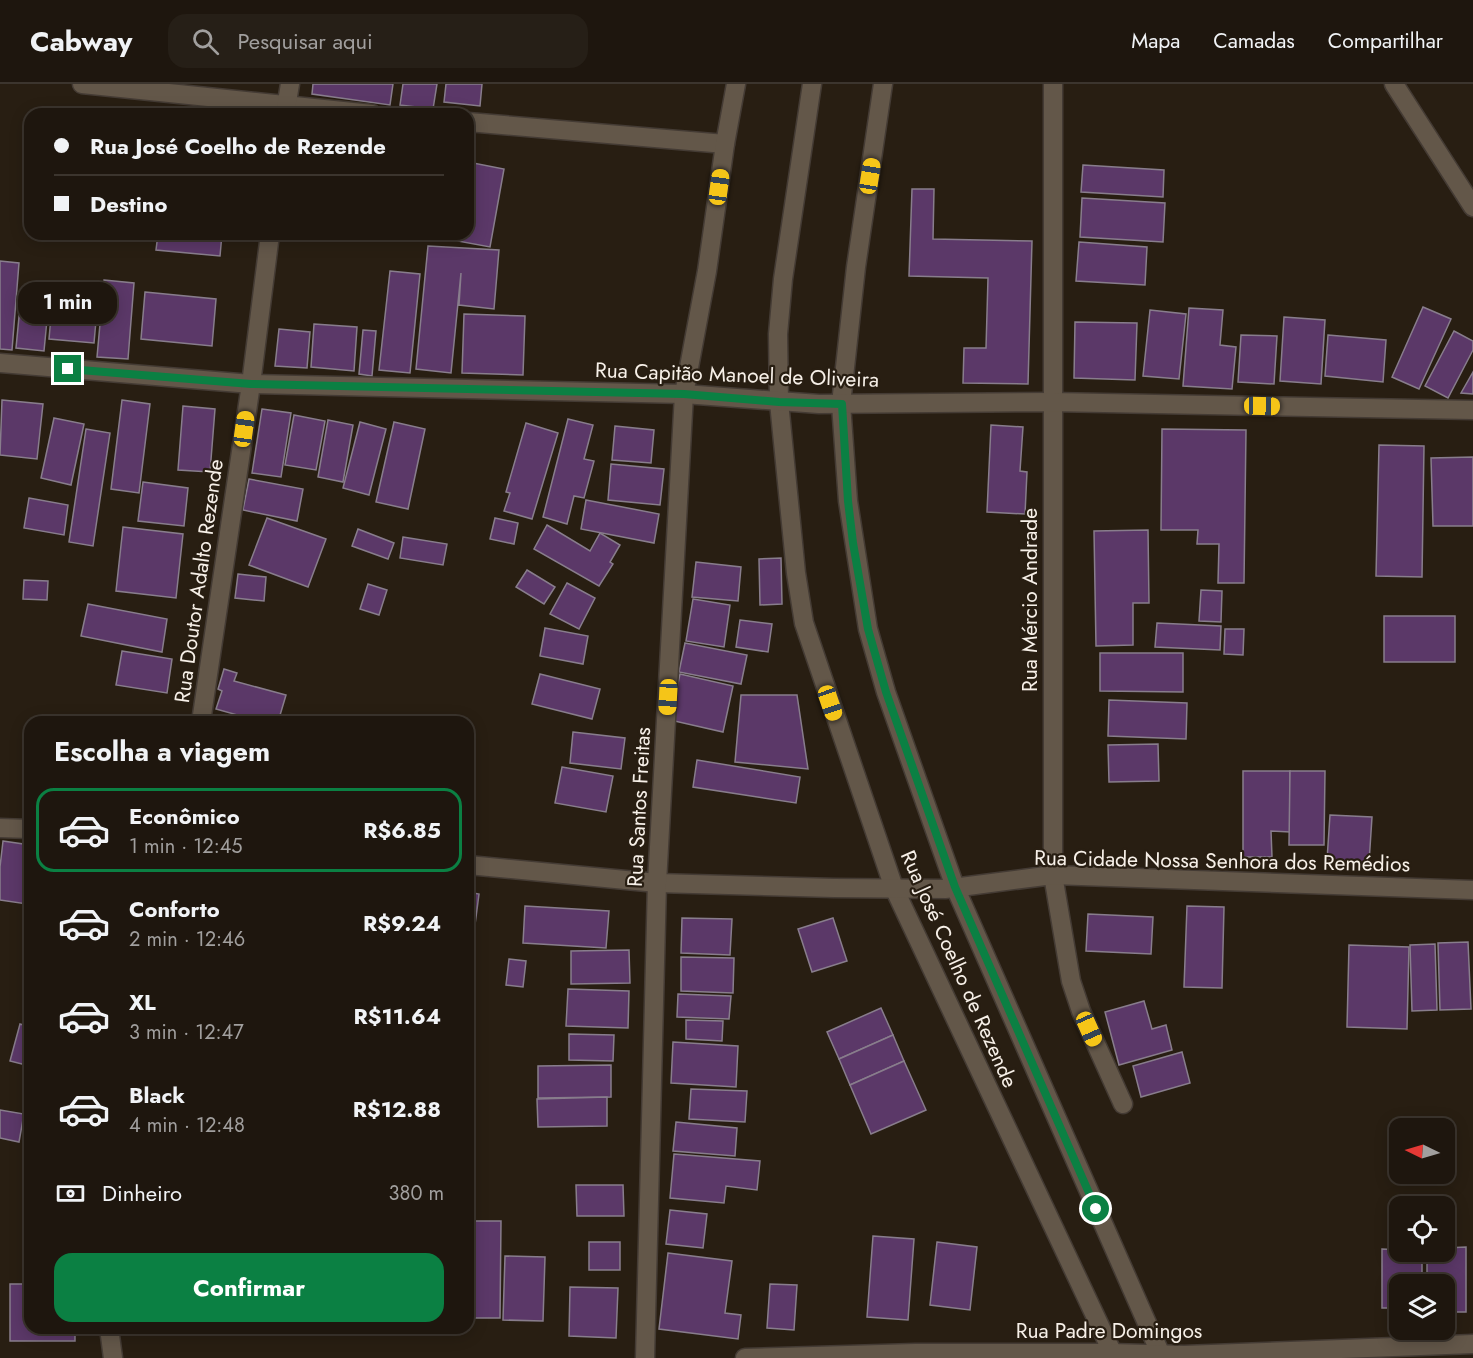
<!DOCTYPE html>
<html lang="pt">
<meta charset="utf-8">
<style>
:root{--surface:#1e160e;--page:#261f17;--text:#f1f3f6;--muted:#a19f9e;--line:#3c352e;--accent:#0b8043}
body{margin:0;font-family:Jost,sans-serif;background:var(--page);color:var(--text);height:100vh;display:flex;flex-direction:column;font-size:22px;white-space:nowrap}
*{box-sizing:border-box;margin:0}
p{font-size:20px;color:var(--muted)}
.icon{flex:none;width:33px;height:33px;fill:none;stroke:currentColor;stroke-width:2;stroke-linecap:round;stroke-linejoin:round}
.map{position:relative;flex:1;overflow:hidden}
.panel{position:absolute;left:24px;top:632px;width:450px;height:618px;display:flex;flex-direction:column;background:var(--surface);border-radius:18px;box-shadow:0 3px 15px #0003,0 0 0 2px var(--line)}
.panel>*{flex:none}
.top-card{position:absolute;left:24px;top:24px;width:450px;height:132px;border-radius:18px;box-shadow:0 3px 15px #0003,0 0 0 2px var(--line);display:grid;align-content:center;height:132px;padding:0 30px;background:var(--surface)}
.needle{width:39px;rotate:275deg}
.tools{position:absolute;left:1389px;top:1034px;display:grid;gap:12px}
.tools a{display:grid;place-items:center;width:66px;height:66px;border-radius:12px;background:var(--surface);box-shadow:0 3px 15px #0003,0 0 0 2px var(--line);font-size:30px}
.end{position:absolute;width:27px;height:27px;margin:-14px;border:8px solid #0b8043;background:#fff;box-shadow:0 0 0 3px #fff}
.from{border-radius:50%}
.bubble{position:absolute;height:42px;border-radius:18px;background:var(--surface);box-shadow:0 3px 15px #0003,0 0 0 2px var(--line);font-size:20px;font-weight:700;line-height:42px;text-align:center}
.car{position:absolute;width:18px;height:36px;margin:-18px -9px;border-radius:8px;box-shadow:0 0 4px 2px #0007;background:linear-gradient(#f5c518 24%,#345 0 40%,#f5c518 0 76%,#345 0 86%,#f5c518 0)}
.top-card b{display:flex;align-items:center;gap:21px;height:57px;font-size:22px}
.top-card b+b{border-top:2px solid var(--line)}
.top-card i{width:15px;height:15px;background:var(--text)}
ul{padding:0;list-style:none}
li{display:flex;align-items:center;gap:18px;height:84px;margin:0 12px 9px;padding:0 18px;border:3px solid transparent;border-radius:18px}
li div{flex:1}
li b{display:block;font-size:22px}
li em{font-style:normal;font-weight:700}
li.on{border-color:var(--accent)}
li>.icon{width:54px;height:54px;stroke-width:1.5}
h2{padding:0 30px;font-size:27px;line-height:72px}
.pay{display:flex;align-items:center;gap:15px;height:66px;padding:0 30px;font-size:22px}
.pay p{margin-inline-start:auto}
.button{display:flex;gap:12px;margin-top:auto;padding:12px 30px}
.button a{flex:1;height:69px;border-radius:18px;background:var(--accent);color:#fff;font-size:24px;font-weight:700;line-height:69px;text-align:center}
header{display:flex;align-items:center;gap:36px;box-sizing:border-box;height:84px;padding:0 30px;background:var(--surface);border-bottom:2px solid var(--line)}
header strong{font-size:28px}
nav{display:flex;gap:33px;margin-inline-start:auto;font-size:21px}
.search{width:420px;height:54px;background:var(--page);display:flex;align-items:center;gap:15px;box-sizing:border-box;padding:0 21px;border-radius:18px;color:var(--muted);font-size:22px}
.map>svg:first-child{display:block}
.building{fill:#5b3868;stroke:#887d8c;stroke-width:1.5}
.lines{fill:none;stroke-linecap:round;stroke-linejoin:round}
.minor-casing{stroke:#443b34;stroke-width:21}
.minor{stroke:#635749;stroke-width:18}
.route{stroke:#0b8043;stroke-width:8}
.labels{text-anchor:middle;stroke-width:4.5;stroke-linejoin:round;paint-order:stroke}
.street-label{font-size:21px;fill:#f7f0e8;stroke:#281e12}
</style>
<header>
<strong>Cabway</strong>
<div class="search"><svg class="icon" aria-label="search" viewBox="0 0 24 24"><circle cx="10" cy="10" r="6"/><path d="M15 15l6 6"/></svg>Pesquisar aqui</div>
<nav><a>Mapa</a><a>Camadas</a><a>Compartilhar</a></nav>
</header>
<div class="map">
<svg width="1473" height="1274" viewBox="0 0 1473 1274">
<rect width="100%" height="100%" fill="#281e12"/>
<!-- building -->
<g class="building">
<polygon points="313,0 393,0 390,21 312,10"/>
<polygon points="403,0 437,0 433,25 400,21"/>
<polygon points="446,0 482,0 480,22 444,18"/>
<polygon points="29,30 30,30 30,97 23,97"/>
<polygon points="468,78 504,85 490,163 436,153 437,150 468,150"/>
<polygon points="1083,81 1164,86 1163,113 1081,108"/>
<polygon points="912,105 934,105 933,155 1032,157 1028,300 963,299 964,264 986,264 988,194 909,192"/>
<polygon points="1082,114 1165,119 1163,158 1080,153"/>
<polygon points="158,150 222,150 220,172 156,166"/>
<polygon points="1079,158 1147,163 1145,201 1076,197"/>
<polygon points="428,162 499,166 494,225 459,221 461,189 451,289 416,285"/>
<polygon points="0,177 19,179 12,266 0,265"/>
<polygon points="390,187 420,190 410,289 379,286"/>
<polygon points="104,196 134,199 128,275 97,273"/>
<polygon points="54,199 99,203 94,259 49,255"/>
<polygon points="145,208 216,215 212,262 141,255"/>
<polygon points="21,212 49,215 44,267 16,264"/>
<polygon points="1423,223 1451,235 1419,305 1392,293"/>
<polygon points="1189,224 1223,226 1220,261 1236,263 1232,305 1183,302"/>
<polygon points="1150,226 1186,230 1179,295 1143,292"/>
<polygon points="464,230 525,232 523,291 462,289"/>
<polygon points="1284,233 1325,236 1321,300 1280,297"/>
<polygon points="1075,238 1137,239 1135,296 1074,294"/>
<polygon points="314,240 357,243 354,287 311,283"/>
<polygon points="279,245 310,248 307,284 275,282"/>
<polygon points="363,246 376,247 372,292 359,290"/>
<polygon points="1454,247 1473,257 1473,266 1448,314 1425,302"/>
<polygon points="1241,251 1277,252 1274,300 1238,298"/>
<polygon points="1328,251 1386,256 1383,298 1325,292"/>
<polygon points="1473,288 1473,310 1461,309"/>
<polygon points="2,316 43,320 37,375 0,371"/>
<polygon points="122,316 150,320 139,409 111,405"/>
<polygon points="183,322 215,325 210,388 178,386"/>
<polygon points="262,325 291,329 281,393 252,389"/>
<polygon points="294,331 325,337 316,386 285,381"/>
<polygon points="54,334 84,340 71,401 41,394"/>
<polygon points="568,335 593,341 584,375 594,377 584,414 574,412 567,440 543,433"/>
<polygon points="328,336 353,341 343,398 318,393"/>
<polygon points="360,338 386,345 369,411 343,404"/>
<polygon points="394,338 425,345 408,425 376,418"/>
<polygon points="526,339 558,349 532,435 504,427 510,409 506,408"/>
<polygon points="991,341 1023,343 1020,387 1027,388 1025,430 987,428"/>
<polygon points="615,342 654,346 651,379 612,376"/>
<polygon points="86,345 110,349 93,462 69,458"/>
<polygon points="1162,345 1246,346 1244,499 1218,499 1219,460 1197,460 1198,446 1161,446"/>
<polygon points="1379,361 1424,362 1422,493 1376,492"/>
<polygon points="1473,373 1473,442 1433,442 1431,374"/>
<polygon points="611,380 664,385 660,421 608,416"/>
<polygon points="249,395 303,405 297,437 243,426"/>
<polygon points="143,398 188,404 184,442 138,437"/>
<polygon points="29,414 68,421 64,451 24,444"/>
<polygon points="586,416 659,430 654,459 581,445"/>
<polygon points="267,434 326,455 308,503 249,481"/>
<polygon points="495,434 518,439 514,460 490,455"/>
<polygon points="547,441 590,467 600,449 620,461 610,478 613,480 599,502 534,465"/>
<polygon points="123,443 183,450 176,514 116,507"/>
<polygon points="358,445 394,459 388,475 352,462"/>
<polygon points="1148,446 1149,519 1133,519 1133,561 1096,562 1094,447"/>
<polygon points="403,453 447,460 443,481 400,474"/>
<polygon points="781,474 782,520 760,521 759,475"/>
<polygon points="696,478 741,483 738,517 692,513"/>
<polygon points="527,486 555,503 544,520 516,503"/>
<polygon points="238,490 266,493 264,517 235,514"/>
<polygon points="24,496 48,497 47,516 23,515"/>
<polygon points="567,499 595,514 579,545 550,530"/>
<polygon points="368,500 387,506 379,531 360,525"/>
<polygon points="1201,506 1222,507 1221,538 1199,537"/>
<polygon points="693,515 730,521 724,563 686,557"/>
<polygon points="88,520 167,535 162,568 81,552"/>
<rect x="1384" y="532" width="71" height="46"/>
<polygon points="740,536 772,540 768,568 736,563"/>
<polygon points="1157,539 1221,542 1220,566 1155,563"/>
<polygon points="545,544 588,552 583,580 540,572"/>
<polygon points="1225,545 1244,545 1243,571 1224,570"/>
<polygon points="685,559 747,571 741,600 679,588"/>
<polygon points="122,567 172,575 167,609 116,601"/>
<polygon points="1100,569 1183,569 1183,608 1100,607"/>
<polygon points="224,585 237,589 234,597 286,611 278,638 262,638 216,625 222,607 218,605"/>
<polygon points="540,590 600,605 592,635 532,620"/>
<polygon points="680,590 733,602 723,648 670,636"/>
<polygon points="741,611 797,611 808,685 735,678"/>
<polygon points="1109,616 1187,619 1186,655 1108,652"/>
<polygon points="573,648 625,654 621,685 570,679"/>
<polygon points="1158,660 1159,697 1109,698 1108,661"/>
<polygon points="697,676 800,693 796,719 693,703"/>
<polygon points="562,683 613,692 606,728 555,719"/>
<polygon points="1243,687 1290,687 1290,748 1271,747 1272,773 1243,773"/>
<polygon points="1290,687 1325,687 1324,761 1289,761"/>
<polygon points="1330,731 1372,733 1369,779 1327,776"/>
<polygon points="3,757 30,761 30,798 27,820 0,816 0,783"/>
<polygon points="468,808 479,810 473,856 468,856"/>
<polygon points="525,822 609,827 606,864 523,859"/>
<polygon points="1187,822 1224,823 1222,904 1184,903"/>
<polygon points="1088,830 1153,833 1151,870 1086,867"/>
<polygon points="682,834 732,835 730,871 681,869"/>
<polygon points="833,834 847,877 812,888 798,845"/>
<polygon points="1468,858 1471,925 1440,926 1438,859"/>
<polygon points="1435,860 1437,926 1412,927 1410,861"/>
<polygon points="1349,861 1409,863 1407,945 1347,943"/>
<polygon points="629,866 630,899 571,900 571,867"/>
<polygon points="681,873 734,874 733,909 681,907"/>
<polygon points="509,875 526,877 523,903 506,901"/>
<polygon points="568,905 629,907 628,944 566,942"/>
<polygon points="678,910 731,912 729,935 677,933"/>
<polygon points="1144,917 1152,945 1166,941 1172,966 1119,981 1105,928"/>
<polygon points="881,924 893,951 839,975 827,948"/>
<polygon points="686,936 723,937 722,957 686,955"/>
<polygon points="20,940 30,943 30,982 10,977"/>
<polygon points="569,950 614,951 613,977 569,976"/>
<polygon points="893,951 904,977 850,1001 839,975"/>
<polygon points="673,958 738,962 736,1003 671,999"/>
<polygon points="1182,968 1190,999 1141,1013 1133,982"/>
<polygon points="904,977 926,1026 871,1050 850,1001"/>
<polygon points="611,981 611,1013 538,1014 538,982"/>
<polygon points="691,1005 747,1007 745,1038 689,1035"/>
<polygon points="607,1013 607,1042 538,1043 537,1015"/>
<polygon points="0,1026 24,1030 19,1058 0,1054"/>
<polygon points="676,1038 737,1044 735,1072 673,1067"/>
<polygon points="674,1070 760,1077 757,1106 726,1102 724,1119 670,1114"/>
<polygon points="576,1101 623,1101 624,1132 577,1132"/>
<polygon points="670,1126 707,1130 703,1164 666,1160"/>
<polygon points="468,1137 501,1137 500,1234 468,1234"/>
<polygon points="873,1152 914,1155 908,1236 867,1233"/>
<rect x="589" y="1158" width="31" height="28"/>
<polygon points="937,1158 977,1163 970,1226 930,1221"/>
<polygon points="1466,1163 1466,1228 1444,1228 1444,1200 1427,1200 1427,1167 1444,1167 1444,1164"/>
<polygon points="1382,1165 1422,1167 1422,1200 1400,1200 1400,1224 1382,1224"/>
<polygon points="668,1169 732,1177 725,1229 741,1231 738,1255 659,1245"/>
<polygon points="505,1172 545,1173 543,1237 503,1236"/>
<polygon points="10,1200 30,1200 30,1244 75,1244 75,1257 10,1257"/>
<polygon points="770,1200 797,1201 794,1246 767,1244"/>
<polygon points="570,1203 618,1204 616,1254 569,1252"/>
<polygon points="399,1244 451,1244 451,1249 399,1247"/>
</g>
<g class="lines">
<!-- minor casing -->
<g class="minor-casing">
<g id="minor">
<polyline points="82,0 372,30"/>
<polyline points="812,0 783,195 778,250 779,318 796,489 804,539 894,804 1115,1274"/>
<polyline points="883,0 856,183 841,320 848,417 868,545 886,608 955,803 1161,1271"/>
<polyline points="1053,0 1053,791 1071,897 1081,927 1123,1020"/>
<polyline points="1394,0 1473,123"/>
<polyline points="285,30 290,0"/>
<polyline points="468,38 725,60"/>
<polyline points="0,279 251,300 684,310 819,320 1052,318 1473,326"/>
<polyline points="201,638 251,300 270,150"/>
<polyline points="0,744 30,745"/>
<polyline points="468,781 657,799 834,804 945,805 1053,791 1473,806"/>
<polyline points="109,1244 113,1274"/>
<polyline points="645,1274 657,799 684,310 707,187 725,60 736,0"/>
<polyline points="745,1274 915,1269 1111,1269 1184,1271 1473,1260"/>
</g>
</g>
<!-- minor -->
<use href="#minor" class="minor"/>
</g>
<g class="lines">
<!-- route -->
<polyline class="route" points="68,285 251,300 684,310 779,318 842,320 848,417 853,459 868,545 886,608 955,803 1096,1125"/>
</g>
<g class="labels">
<!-- street labels -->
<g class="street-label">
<text transform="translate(737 291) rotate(2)" y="7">Rua Capitão Manoel de Oliveira</text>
<text transform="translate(199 497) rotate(-82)" y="7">Rua Doutor Adalto Rezende</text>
<text transform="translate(1030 516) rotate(-90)" y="7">Rua Mércio Andrade</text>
<text transform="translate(639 723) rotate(-87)" y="7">Rua Santos Freitas</text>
<text transform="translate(1222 777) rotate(1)" y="7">Rua Cidade Nossa Senhora dos Remédios</text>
<text transform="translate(959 885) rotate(66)" y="7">Rua José Coelho de Rezende</text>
<text x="1109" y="1254">Rua Padre Domingos</text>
</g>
</g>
</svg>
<div class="tools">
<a><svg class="needle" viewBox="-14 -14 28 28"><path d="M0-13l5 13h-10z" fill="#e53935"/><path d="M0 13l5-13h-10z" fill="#a19f9e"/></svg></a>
<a><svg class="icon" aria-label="locate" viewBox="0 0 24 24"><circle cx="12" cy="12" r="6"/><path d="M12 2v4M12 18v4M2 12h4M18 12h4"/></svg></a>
<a><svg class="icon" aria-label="layers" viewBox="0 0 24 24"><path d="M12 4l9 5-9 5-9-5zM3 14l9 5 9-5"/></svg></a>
</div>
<i class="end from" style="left:1096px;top:1125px"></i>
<i class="end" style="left:68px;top:285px"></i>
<div class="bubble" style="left:18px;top:198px;width:99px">1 min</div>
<i class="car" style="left:870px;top:92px;rotate:9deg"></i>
<i class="car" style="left:719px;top:103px;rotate:8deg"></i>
<i class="car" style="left:1262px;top:322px;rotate:91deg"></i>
<i class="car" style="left:244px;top:345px;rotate:8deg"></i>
<i class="car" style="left:668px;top:613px;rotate:183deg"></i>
<i class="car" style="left:830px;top:619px;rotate:161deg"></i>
<i class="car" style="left:1089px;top:945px;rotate:156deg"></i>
<div class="top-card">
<b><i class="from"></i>Rua José Coelho de Rezende</b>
<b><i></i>Destino</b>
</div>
<section class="panel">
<h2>Escolha a viagem</h2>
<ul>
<li class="on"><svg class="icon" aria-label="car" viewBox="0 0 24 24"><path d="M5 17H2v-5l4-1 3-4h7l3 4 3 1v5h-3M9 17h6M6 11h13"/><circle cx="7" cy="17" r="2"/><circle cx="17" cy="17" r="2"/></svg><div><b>Econômico</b><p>1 min · 12:45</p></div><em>R$6.85</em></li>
<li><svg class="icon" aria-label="car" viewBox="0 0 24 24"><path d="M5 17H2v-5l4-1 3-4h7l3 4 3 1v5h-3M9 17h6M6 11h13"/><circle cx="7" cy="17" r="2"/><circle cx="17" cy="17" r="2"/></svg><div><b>Conforto</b><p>2 min · 12:46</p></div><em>R$9.24</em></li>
<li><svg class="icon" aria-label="car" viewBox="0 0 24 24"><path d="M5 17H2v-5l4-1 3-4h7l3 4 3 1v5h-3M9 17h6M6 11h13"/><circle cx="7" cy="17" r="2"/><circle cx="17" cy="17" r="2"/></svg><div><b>XL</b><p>3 min · 12:47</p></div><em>R$11.64</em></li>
<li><svg class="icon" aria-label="car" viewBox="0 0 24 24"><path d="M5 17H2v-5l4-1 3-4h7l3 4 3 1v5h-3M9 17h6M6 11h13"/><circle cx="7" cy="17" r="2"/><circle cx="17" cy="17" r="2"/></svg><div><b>Black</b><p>4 min · 12:48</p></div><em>R$12.88</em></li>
</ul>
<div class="pay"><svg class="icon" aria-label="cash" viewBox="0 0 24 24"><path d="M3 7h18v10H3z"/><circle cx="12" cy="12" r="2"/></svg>Dinheiro<p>380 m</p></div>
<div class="button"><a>Confirmar</a></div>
</section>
</div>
